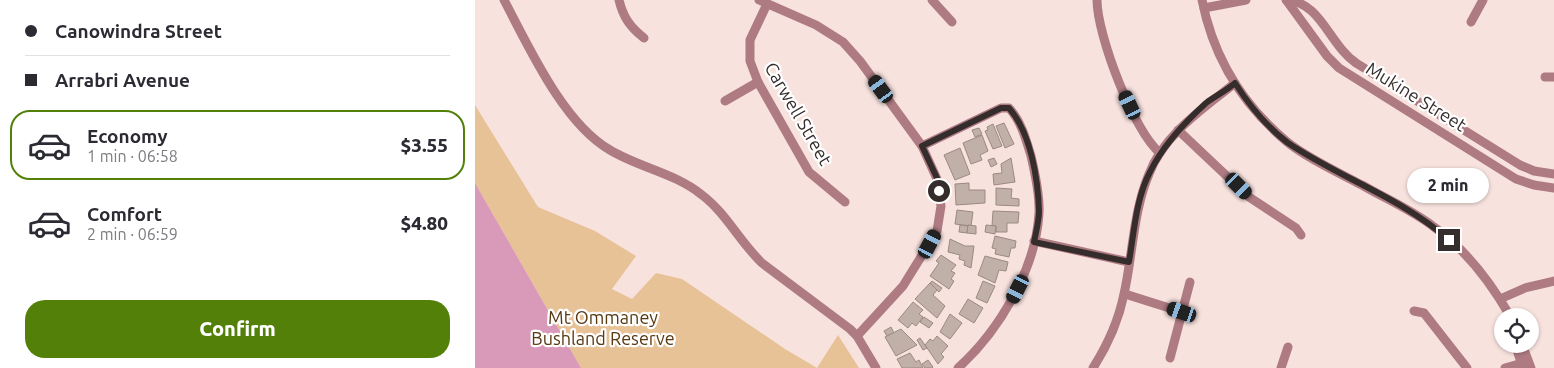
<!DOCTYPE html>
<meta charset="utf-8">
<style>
:root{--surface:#fff;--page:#f2f2f3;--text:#2b2b33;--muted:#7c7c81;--line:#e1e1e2;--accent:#538009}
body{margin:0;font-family:Ubuntu,sans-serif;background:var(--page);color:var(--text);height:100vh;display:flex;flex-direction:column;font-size:19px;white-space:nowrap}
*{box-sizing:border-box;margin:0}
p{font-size:16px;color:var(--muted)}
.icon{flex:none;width:28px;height:28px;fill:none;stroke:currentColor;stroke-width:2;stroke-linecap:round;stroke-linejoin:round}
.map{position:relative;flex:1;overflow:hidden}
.panel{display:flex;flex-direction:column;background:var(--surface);width:475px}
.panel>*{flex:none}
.guide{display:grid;align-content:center;height:110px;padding:0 25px;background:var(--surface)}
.fabs{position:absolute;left:1019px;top:308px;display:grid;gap:10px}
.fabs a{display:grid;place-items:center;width:45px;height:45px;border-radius:50%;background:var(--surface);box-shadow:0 1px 4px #0004;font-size:25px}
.end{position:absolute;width:22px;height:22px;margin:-11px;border:6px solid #352d2c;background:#fff;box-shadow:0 0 0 2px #fff}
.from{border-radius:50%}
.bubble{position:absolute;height:35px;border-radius:18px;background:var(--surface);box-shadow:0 1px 4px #0004;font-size:16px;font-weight:800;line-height:35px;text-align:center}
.car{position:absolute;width:15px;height:30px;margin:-15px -8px;border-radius:6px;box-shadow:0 0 4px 1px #0007;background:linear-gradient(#222 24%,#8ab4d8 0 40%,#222 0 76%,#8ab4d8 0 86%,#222 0)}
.guide b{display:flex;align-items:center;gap:18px;height:48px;font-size:19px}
.guide b+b{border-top:1px solid var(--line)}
.guide i{width:12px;height:12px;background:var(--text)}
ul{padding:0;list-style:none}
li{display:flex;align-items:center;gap:15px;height:70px;margin:0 10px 8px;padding:0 15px;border:2px solid transparent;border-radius:20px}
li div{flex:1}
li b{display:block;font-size:19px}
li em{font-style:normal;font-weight:800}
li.current{border-color:var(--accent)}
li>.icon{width:45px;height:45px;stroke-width:1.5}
.cta{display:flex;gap:10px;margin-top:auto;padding:10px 25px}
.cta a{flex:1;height:58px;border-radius:20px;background:var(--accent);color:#fff;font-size:20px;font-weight:800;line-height:58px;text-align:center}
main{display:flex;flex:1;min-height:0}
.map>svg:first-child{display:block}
.green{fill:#e8c297}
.water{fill:#d999b8}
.building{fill:#c1b0a7;stroke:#9b8a82}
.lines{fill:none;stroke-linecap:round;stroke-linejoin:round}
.minor{stroke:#af7b83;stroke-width:9}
.route{stroke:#352d2c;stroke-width:6}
.labels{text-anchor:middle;stroke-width:4.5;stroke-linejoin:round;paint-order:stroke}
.street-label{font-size:18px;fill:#352d2c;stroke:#fff}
.park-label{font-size:18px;fill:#583911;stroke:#fff}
</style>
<main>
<section class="panel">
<div class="guide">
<b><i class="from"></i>Canowindra Street</b>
<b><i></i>Arrabri Avenue</b>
</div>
<ul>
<li class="current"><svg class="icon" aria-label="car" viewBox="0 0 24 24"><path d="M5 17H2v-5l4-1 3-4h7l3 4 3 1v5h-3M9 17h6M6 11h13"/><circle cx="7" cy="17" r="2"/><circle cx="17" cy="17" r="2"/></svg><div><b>Economy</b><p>1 min · 06:58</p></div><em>$3.55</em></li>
<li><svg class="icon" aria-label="car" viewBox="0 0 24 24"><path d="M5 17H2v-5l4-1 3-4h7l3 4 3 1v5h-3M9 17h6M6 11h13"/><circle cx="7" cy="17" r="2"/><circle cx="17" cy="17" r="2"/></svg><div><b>Comfort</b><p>2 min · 06:59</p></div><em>$4.80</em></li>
</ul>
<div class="cta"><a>Confirm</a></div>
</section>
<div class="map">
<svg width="1079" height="368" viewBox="0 0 1079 368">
<rect width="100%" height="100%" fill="#f7e2de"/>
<!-- green -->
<polygon class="green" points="0,105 63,207 120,231 161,256 137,289 157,299 181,273 207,279 310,349 342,368 363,335 384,368 106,368 0,183"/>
<!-- water -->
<polygon class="water" points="0,183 106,368 0,368"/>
<!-- building -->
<g class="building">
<polygon points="529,123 539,144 530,148 521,126"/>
<polygon points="518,124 527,146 518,149 510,131 513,130 512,127"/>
<polygon points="504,128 507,134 500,137 497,130"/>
<polygon points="507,135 513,151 505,155 507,160 496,164 488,143"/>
<polygon points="485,148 495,174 480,180 469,155"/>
<polygon points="519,158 522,164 516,167 513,160"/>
<polygon points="536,158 540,182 519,185 518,174 527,173 526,164"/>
<polygon points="494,183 494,190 510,190 510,203 481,205 480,184"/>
<polygon points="521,188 537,189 536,198 544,199 544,206 521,205"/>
<polygon points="482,210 498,212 496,226 480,224"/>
<polygon points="518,211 544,212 543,223 532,223 532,232 521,232 521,226 517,226"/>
<polygon points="485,225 493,226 492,233 484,232"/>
<polygon points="493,225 501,226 501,234 492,233"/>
<polygon points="511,225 521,226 520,234 510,232"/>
<polygon points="520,236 541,241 540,248 536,248 534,257 520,254 521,249 517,248"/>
<polygon points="475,239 490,246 499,246 496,268 489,265 490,261 484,259 485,255 473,252"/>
<polygon points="466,255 481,265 476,271 480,273 476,279 479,281 474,289 455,276 464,263 461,261"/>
<polygon points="510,256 533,262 531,271 524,270 520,283 503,275"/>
<polygon points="457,281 467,288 464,292 455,283"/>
<polygon points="508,281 520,286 512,303 501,298"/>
<polygon points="455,283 462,290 458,295 470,306 462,318 440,299"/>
<polygon points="493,299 508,308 499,323 484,314"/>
<polygon points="438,302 448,310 444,314 448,317 441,326 437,323 433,328 423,320"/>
<polygon points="475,314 487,323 475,339 465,332"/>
<polygon points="449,317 458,323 454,328 445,322"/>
<polygon points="416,327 419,333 412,336 409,331"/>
<polygon points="426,329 442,345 421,356 410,337"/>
<polygon points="462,336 473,346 466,354 469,357 463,364 450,345 455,339 458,341"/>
<polygon points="445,338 452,348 448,350 442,340"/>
<polygon points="435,353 441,362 444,360 448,368 427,368 422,359"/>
<polygon points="453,360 458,367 457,368 450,368 447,364"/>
</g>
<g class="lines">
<!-- minor -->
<g class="minor">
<path d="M29,0C54,47 88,123 135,150C165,168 200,173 227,195C251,213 265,242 287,263L375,329L382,336L401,368"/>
<path d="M144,0C148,17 155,27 169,38"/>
<polyline points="284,0 341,25 368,42 385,61 447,146 462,179 466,206 462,231 428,286 382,336"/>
<polyline points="457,0 477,22"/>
<path d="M622,0C622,35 659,132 685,153"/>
<path d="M727,0C738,56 767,104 811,141C830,157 864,173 887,185C911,199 937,210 959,227C990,249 1016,283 1035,316"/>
<path d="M811,0C846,2 853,43 881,63L1045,165L1059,171L1079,174"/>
<polyline points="812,1 852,56 864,68 1041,179 1059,185 1079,188"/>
<polyline points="292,4 275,40 275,61 283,82 334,172 370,202"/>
<polyline points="729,8 771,0"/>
<polyline points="996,22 1008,0"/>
<polyline points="1070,77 1079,77"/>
<polyline points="250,101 283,82"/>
<polyline points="703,130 774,197 821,228 826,235"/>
<path d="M447,146L526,108H534C546,121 551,139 556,156C560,173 565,195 564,213C561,269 524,331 483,368"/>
<polyline points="559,241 654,262"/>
<polyline points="650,294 707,312"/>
<polyline points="1025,299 1050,288 1079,281"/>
<polyline points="939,311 949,313 992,368"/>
<polyline points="1040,344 1048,368"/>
<polyline points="1047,344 1056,368"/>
<polyline points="695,358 715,282"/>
<path d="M618,368C632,346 644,319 649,294C658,254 658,212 674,174C689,134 728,109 760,83"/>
<polyline points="806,368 813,347"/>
<polyline points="1030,368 1051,362"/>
</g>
</g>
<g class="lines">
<!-- route -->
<path class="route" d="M464,191L462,178L447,146L526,108H534C556,133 563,179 564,211C564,221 561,232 559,242L654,262C659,233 661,198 675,172C688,145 709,123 731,103C740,96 751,91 760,83C774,105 792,127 813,143C865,178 927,198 974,240"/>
</g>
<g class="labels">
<!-- street labels -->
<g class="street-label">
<text transform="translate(941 97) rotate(32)" y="6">Mukine Street</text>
<text transform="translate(323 114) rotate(60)" y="6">Carwell Street</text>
</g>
<!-- park labels -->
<g class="park-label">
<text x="128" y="324">Mt Ommaney<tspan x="128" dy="21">Bushland Reserve</tspan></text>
</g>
</g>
</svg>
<div class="fabs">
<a><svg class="icon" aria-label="locate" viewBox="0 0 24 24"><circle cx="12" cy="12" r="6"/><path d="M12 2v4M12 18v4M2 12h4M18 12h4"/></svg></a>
</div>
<i class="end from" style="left:464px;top:191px"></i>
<i class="end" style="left:974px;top:240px"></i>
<div class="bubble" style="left:932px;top:168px;width:82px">2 min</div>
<i class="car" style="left:406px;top:89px;rotate:324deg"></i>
<i class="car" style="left:655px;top:105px;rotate:335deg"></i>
<i class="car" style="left:764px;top:186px;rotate:135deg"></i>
<i class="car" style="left:455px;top:244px;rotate:28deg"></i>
<i class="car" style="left:543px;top:289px;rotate:207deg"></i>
<i class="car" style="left:707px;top:312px;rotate:289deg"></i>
</div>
</main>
